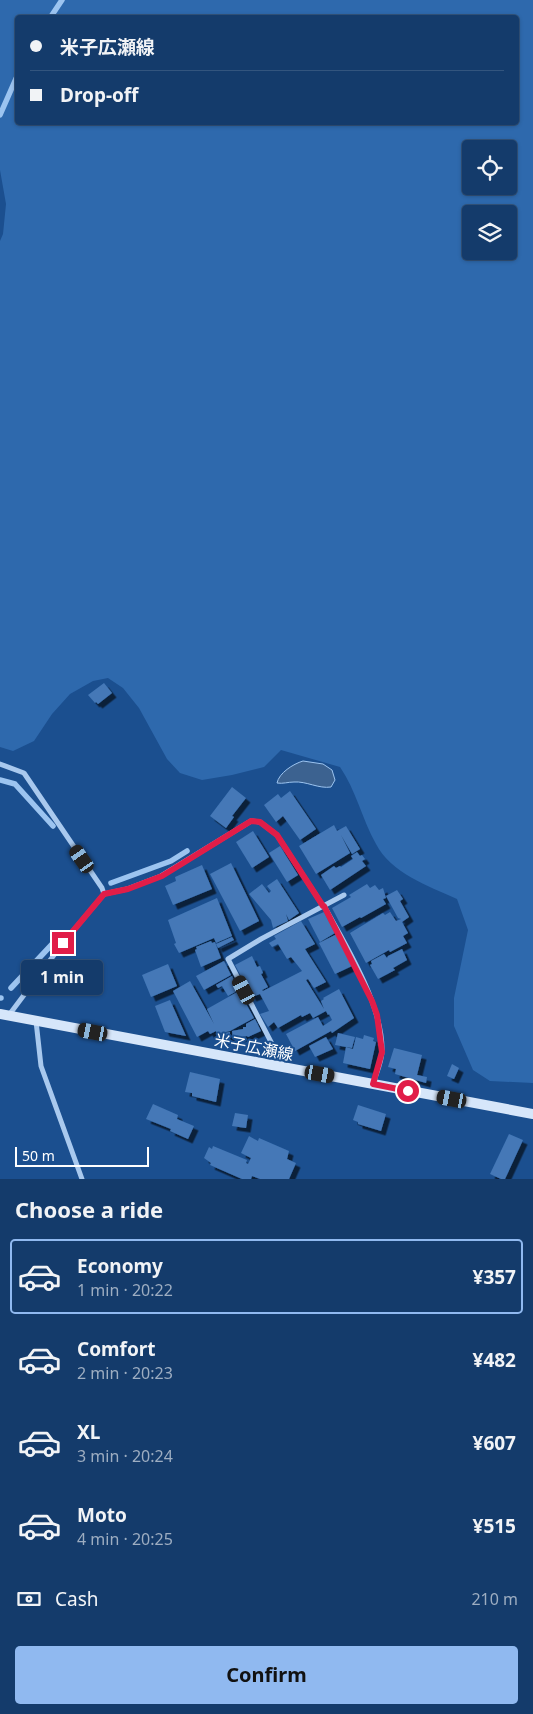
<!DOCTYPE html>
<meta charset="utf-8">
<style>
:root{--surface:#143b6b;--page:#1d4271;--text:#f1f3f6;--muted:#9dadc1;--line:#33557e;--accent:#90b9f0}
body{margin:0;font-family:"Noto Sans","Noto Sans JP",sans-serif;background:var(--page);color:var(--text);height:100vh;display:flex;flex-direction:column;font-size:19px;white-space:nowrap}
*{box-sizing:border-box;margin:0}
p{font-size:16px;color:var(--muted)}
.icon{flex:none;width:28px;height:28px;fill:none;stroke:currentColor;stroke-width:2;stroke-linecap:round;stroke-linejoin:round}
.map{position:relative;height:1179px;overflow:hidden}
.side{display:flex;flex-direction:column;background:var(--surface);flex:1}
.side>*{flex:none}
.top-card{position:absolute;left:15px;top:15px;width:504px;height:110px;border-radius:5px;box-shadow:0 1px 4px #0004,0 0 0 1px var(--line);display:grid;align-content:center;height:110px;padding:0 15px;background:var(--surface)}
.tools{position:absolute;left:462px;top:140px;display:grid;gap:10px}
.tools a{display:grid;place-items:center;width:55px;height:55px;border-radius:5px;background:var(--surface);box-shadow:0 1px 4px #0004,0 0 0 1px var(--line);font-size:25px}
.scale{position:absolute;left:15px;bottom:12px;width:134px;box-sizing:border-box;padding-left:5px;border:2px solid #fff;border-top:0;font-size:14px;line-height:18px;white-space:nowrap;color:#fff;-webkit-text-stroke:4px #1b4f8f;paint-order:stroke}
.end{position:absolute;width:22px;height:22px;margin:-11px;border:6px solid #e11d48;background:#fff;box-shadow:0 0 0 2px #fff}
.from{border-radius:50%}
.bubble{position:absolute;height:35px;border-radius:5px;background:var(--surface);box-shadow:0 1px 4px #0004,0 0 0 1px var(--line);font-size:16px;font-weight:700;line-height:35px;text-align:center}
.car{position:absolute;width:15px;height:30px;margin:-15px -8px;border-radius:6px;box-shadow:0 0 4px 1px #0007;background:linear-gradient(#222 24%,#8ab4d8 0 40%,#222 0 76%,#8ab4d8 0 86%,#222 0)}
.top-card b{display:flex;align-items:center;gap:18px;height:48px;font-size:19px}
.top-card b+b{border-top:1px solid var(--line)}
.top-card i{width:12px;height:12px;background:var(--text)}
ul{padding:0;list-style:none}
li{display:flex;align-items:center;gap:15px;height:75px;margin:0 10px 8px;padding:0 5px;border:2px solid transparent;border-radius:5px}
li div{flex:1}
li b{display:block;font-size:19px}
li em{font-style:normal;font-weight:700}
li.active{border-color:var(--accent)}
li>.icon{width:45px;height:45px;stroke-width:1.5}
h2{padding:0 15px;font-size:22px;line-height:60px}
.pay{display:flex;align-items:center;gap:12px;height:55px;padding:0 15px;font-size:19px}
.pay p{margin-inline-start:auto}
.cta{display:flex;gap:10px;margin-top:auto;padding:10px 15px}
.cta a{flex:1;height:58px;border-radius:5px;background:var(--accent);color:#111;font-size:20px;font-weight:700;line-height:58px;text-align:center}
.map>svg:first-child{display:block}
.green{fill:#2e69ad;fill-rule:evenodd}
.water{fill:#3c6290;stroke:#9cc4f0}
.lines{fill:none;stroke-linecap:round;stroke-linejoin:round}
.stream{stroke:#9cc4f0;stroke-width:5.5}
.building{fill:#4478b7;filter:url(#shadow)}
.minor{stroke:#a9c9ee;stroke-width:5}
.secondary{stroke:#d6e6fa;stroke-width:10}
.route{stroke:#e11d48;stroke-width:6}
.labels{text-anchor:middle;stroke-width:4;stroke-linejoin:round;paint-order:stroke}
.street-label{font-size:16px;fill:#fff;stroke:#1b4f8f}
</style>
<div class="map">
<svg width="533" height="1179" viewBox="0 0 533 1179">
<defs>
<filter id="shadow"><feDropShadow dx="4.5" dy="4.5" stdDeviation="0" flood-color="#0009"/></filter>
</defs>
<rect width="100%" height="100%" fill="#1b4f8f"/>
<!-- green -->
<path class="green" d="M0,0H533V1083L490,1081L473,1070L454,1026V998L468,930L457,899C428,886 391,873 376,844C362,819 356,790 340,767L281,750L264,767L232,775L202,780L180,773L167,759L139,708L123,688L108,678L93,681L70,694L52,714L34,741L13,751L0,747V241L3,234L6,204L0,170ZM18,18H516V122H18ZM471,149H509V186H471ZM471,214H509V251H471Z"/>
<!-- water -->
<path class="water" d="M303,761L323,764L332,770L335,780L331,787C319,789 306,781 294,782C288,782 283,784 277,783C279,773 293,764 303,761Z"/>
<g class="lines">
<!-- stream -->
<g class="stream">
<polyline points="50,18 62,0"/>
<polyline points="0,115 18,74"/>
<polyline points="0,780 15,784 53,826"/>
<polyline points="111,883 171,861 187,851"/>
<polyline points="11,988 56,940"/>
<polyline points="0,998 1,998"/>
</g>
</g>
<!-- building -->
<g class="building">
<polygon points="104,683 112,693 98,704 96,702 95,703 88,695"/>
<polygon points="232,787 246,798 232,816 234,817 226,828 210,816"/>
<polygon points="290,791 316,829 300,840 283,816 276,822 264,805 278,794 281,798"/>
<polygon points="334,825 337,831 346,826 360,849 352,854 341,835 350,853 316,874 299,846"/>
<polygon points="253,831 269,857 252,868 236,842"/>
<polygon points="280,846 298,875 287,882 269,853"/>
<polygon points="357,852 360,856 362,855 365,859 362,861 366,866 330,890 321,875 334,866 336,868 340,866 341,867 353,859 351,856"/>
<polygon points="231,863 259,921 240,931 210,874"/>
<polygon points="202,865 212,889 173,905 165,886 176,881 175,877"/>
<polygon points="277,879 299,913 289,920 286,914 288,921 273,928 271,920 249,894 262,884 269,893 271,891 267,886"/>
<polygon points="367,884 370,888 375,885 379,890 383,888 386,898 383,899 386,904 361,918 360,917 342,927 332,908 351,897 349,895"/>
<polygon points="397,890 403,899 400,901 409,917 402,922 408,933 403,936 407,943 390,952 389,950 366,963 350,933 383,913 385,915 390,912 396,921 401,919 398,918 386,896"/>
<polygon points="217,898 232,936 216,943 214,938 179,953 174,944 176,943 168,920"/>
<polygon points="324,912 335,933 320,942 308,919"/>
<polygon points="301,921 315,944 305,949 326,982 314,988 308,979 306,980 324,1009 321,1001 324,999 323,998 339,989 354,1018 332,1033 331,1031 295,1051 286,1034 318,1017 323,1026 332,1020 329,1014 328,1015 326,1011 313,1018 310,1013 302,1017 301,1015 278,1028 274,1022 268,1027 260,1014 269,1011 260,994 252,997 235,965 252,956 257,967 260,966 263,973 261,974 268,987 262,990 263,991 302,971 291,957 287,959 278,944 272,947 269,943 276,939 274,936"/>
<polygon points="337,934 352,966 335,974 319,943"/>
<polygon points="232,937 234,940 218,948 216,944"/>
<polygon points="211,941 212,943 215,942 221,958 201,967 195,950 197,949 196,947"/>
<polygon points="402,949 407,960 393,968 395,970 378,979 370,965 372,964 371,961 384,954 387,958 388,956"/>
<polygon points="224,961 231,975 204,990 196,976"/>
<polygon points="168,964 177,986 151,997 142,975"/>
<polygon points="232,976 239,990 228,996 222,986 218,988 216,985"/>
<polygon points="190,981 214,1024 207,1009 239,991 254,1018 230,1031 217,1034 216,1031 210,1034 208,1031 197,1037 173,991"/>
<polygon points="170,1000 186,1036 165,1032 155,1006"/>
<polygon points="255,1019 261,1031 248,1037 247,1036 233,1039 232,1031 243,1029 243,1027 246,1027 246,1024"/>
<polygon points="230,1032 230,1040 220,1040 219,1034"/>
<polygon points="338,1033 355,1037 352,1048 335,1045"/>
<polygon points="364,1035 374,1038 373,1041 376,1042 370,1069 343,1063 346,1047 353,1049 356,1037 363,1039"/>
<polygon points="326,1037 333,1049 315,1057 309,1046"/>
<polygon points="394,1048 422,1055 417,1075 427,1077 426,1083 395,1074 396,1069 388,1067"/>
<polygon points="452,1064 459,1068 454,1079 447,1076"/>
<polygon points="190,1072 220,1079 216,1102 192,1096 192,1093 185,1092"/>
<polygon points="153,1104 178,1115 177,1119 194,1126 188,1139 170,1131 171,1129 146,1119"/>
<polygon points="358,1105 386,1114 381,1131 358,1124 358,1122 353,1120"/>
<polygon points="235,1113 248,1115 246,1128 232,1126"/>
<polygon points="509,1134 523,1140 505,1179 501,1179 490,1174"/>
<polygon points="249,1136 258,1141 259,1138 289,1151 287,1159 296,1163 289,1179 260,1179 252,1176 251,1179 242,1179 210,1165 211,1163 204,1158 209,1147 212,1149 213,1146 247,1160 246,1163 248,1164 251,1158 241,1153"/>
</g>
<g class="lines">
<!-- minor -->
<g class="minor">
<polyline points="0,764 24,773 102,888 104,894 63,943 9,1015"/>
<polyline points="104,894 127,889 161,876 251,821 260,822 277,835 323,906"/>
<path d="M324,906C346,945 383,1006 382,1051C382,1061 376,1074 373,1084"/>
<polyline points="36,1021 41,1066 82,1179"/>
<polyline points="284,1067 228,959 261,939 344,895"/>
</g>
<!-- secondary -->
<polyline class="secondary" points="0,1014 533,1114"/>
</g>
<g class="lines">
<!-- route -->
<polyline class="route" points="63,943 104,894 128,889 162,876 251,821 260,822 277,835 323,906 324,906 372,1001 377,1015 382,1052 373,1084 408,1091"/>
</g>
<g class="labels">
<!-- street labels -->
<g class="street-label">
<text transform="translate(254 1047) rotate(11)" y="6">米子広瀬線</text>
</g>
</g>
</svg>
<div class="tools">
<a><svg class="icon" aria-label="locate" viewBox="0 0 24 24"><circle cx="12" cy="12" r="6"/><path d="M12 2v4M12 18v4M2 12h4M18 12h4"/></svg></a>
<a><svg class="icon" aria-label="layers" viewBox="0 0 24 24"><path d="M12 4l9 5-9 5-9-5zM3 14l9 5 9-5"/></svg></a>
</div>
<div class="scale">50 m</div>
<i class="end from" style="left:408px;top:1091px"></i>
<i class="end" style="left:63px;top:943px"></i>
<div class="bubble" style="left:21px;top:960px;width:82px">1 min</div>
<i class="car" style="left:82px;top:859px;rotate:325deg"></i>
<i class="car" style="left:244px;top:990px;rotate:332deg"></i>
<i class="car" style="left:93px;top:1032px;rotate:281deg"></i>
<i class="car" style="left:320px;top:1074px;rotate:100deg"></i>
<i class="car" style="left:452px;top:1099px;rotate:281deg"></i>
<div class="top-card">
<b><i class="from"></i>米子広瀬線</b>
<b><i></i>Drop-off</b>
</div>
</div>
<section class="side">
<h2>Choose a ride</h2>
<ul>
<li class="active"><svg class="icon" aria-label="car" viewBox="0 0 24 24"><path d="M5 17H2v-5l4-1 3-4h7l3 4 3 1v5h-3M9 17h6M6 11h13"/><circle cx="7" cy="17" r="2"/><circle cx="17" cy="17" r="2"/></svg><div><b>Economy</b><p>1 min · 20:22</p></div><em>¥357</em></li>
<li><svg class="icon" aria-label="car" viewBox="0 0 24 24"><path d="M5 17H2v-5l4-1 3-4h7l3 4 3 1v5h-3M9 17h6M6 11h13"/><circle cx="7" cy="17" r="2"/><circle cx="17" cy="17" r="2"/></svg><div><b>Comfort</b><p>2 min · 20:23</p></div><em>¥482</em></li>
<li><svg class="icon" aria-label="car" viewBox="0 0 24 24"><path d="M5 17H2v-5l4-1 3-4h7l3 4 3 1v5h-3M9 17h6M6 11h13"/><circle cx="7" cy="17" r="2"/><circle cx="17" cy="17" r="2"/></svg><div><b>XL</b><p>3 min · 20:24</p></div><em>¥607</em></li>
<li><svg class="icon" aria-label="car" viewBox="0 0 24 24"><path d="M5 17H2v-5l4-1 3-4h7l3 4 3 1v5h-3M9 17h6M6 11h13"/><circle cx="7" cy="17" r="2"/><circle cx="17" cy="17" r="2"/></svg><div><b>Moto</b><p>4 min · 20:25</p></div><em>¥515</em></li>
</ul>
<div class="pay"><svg class="icon" aria-label="cash" viewBox="0 0 24 24"><path d="M3 7h18v10H3z"/><circle cx="12" cy="12" r="2"/></svg>Cash<p>210 m</p></div>
<div class="cta"><a>Confirm</a></div>
</section>
